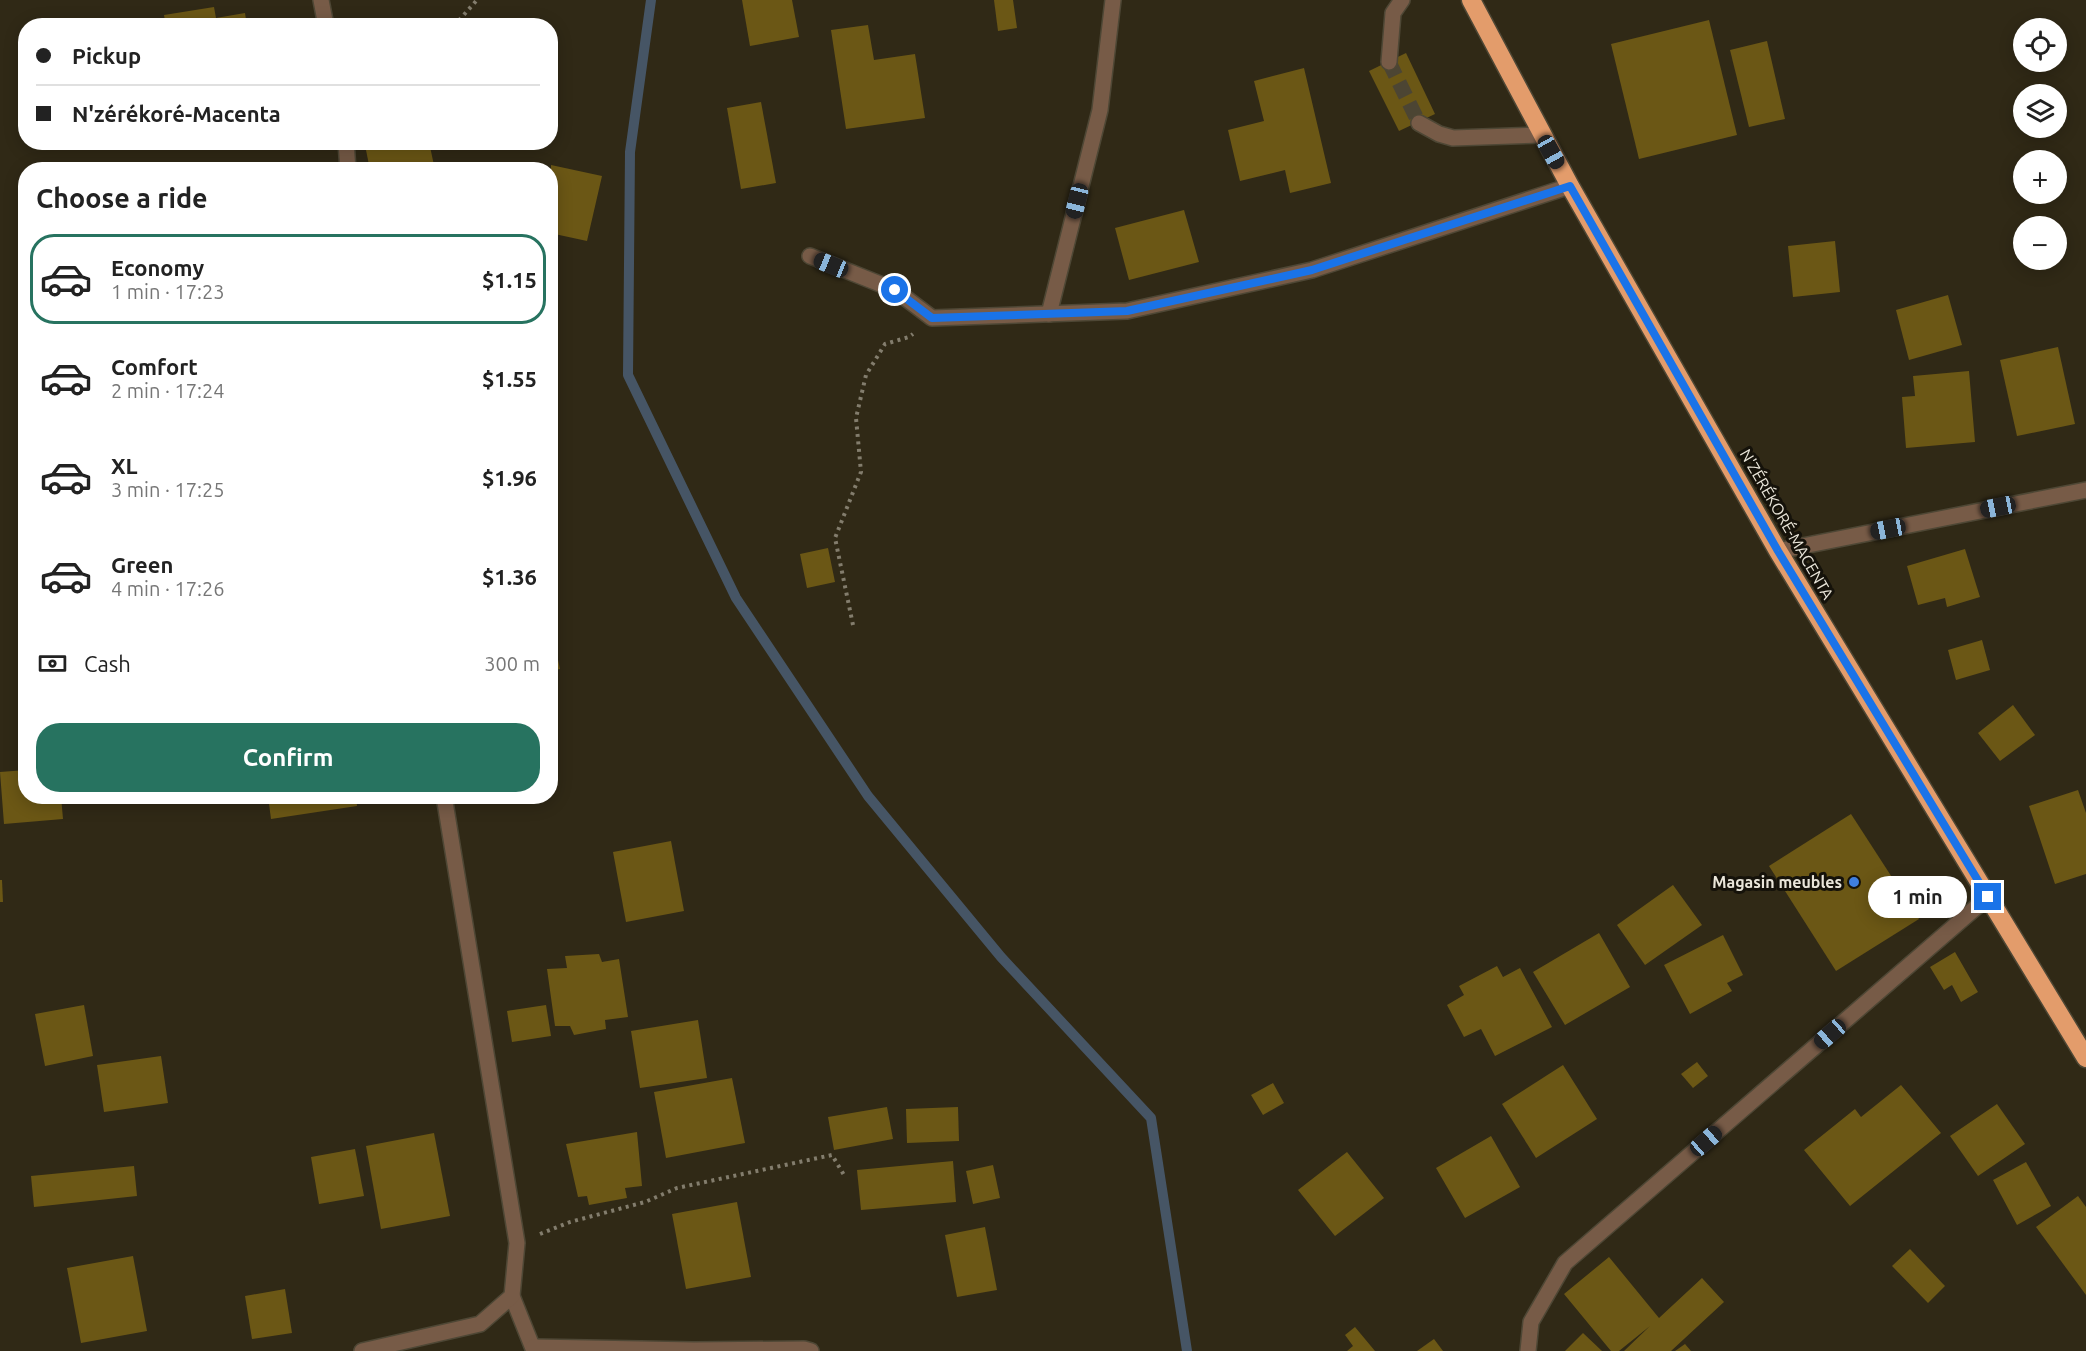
<!DOCTYPE html>
<meta charset="utf-8">
<style>
:root{--surface:#fff;--page:#f2f2f2;--text:#222;--muted:#767676;--line:#e0e0e0;--accent:#277360}
body{margin:0;font-family:Ubuntu,sans-serif;background:var(--page);color:var(--text);height:100vh;display:flex;flex-direction:column;font-size:22px;white-space:nowrap}
*{box-sizing:border-box;margin:0}
p{font-size:20px;color:var(--muted)}
.icon{flex:none;width:33px;height:33px;fill:none;stroke:currentColor;stroke-width:2;stroke-linecap:round;stroke-linejoin:round}
.map{position:relative;flex:1;overflow:hidden}
.side{position:absolute;left:18px;top:162px;width:540px;height:642px;display:flex;flex-direction:column;background:var(--surface);border-radius:24px;box-shadow:0 3px 15px #0003}
.side>*{flex:none}
.top-card{position:absolute;left:18px;top:18px;width:540px;height:132px;border-radius:24px;box-shadow:0 3px 15px #0003;display:grid;align-content:center;height:132px;padding:0 18px;background:var(--surface)}
.buttons{position:absolute;left:2013px;top:18px;display:grid;gap:12px}
.buttons a{display:grid;place-items:center;width:54px;height:54px;border-radius:50%;background:var(--surface);box-shadow:0 3px 15px #0003;font-size:30px}
.end{position:absolute;width:27px;height:27px;margin:-14px;border:8px solid #1a73e8;background:#fff;box-shadow:0 0 0 3px #fff}
.from{border-radius:50%}
.bubble{position:absolute;height:42px;border-radius:21px;background:var(--surface);box-shadow:0 3px 15px #0003;font-size:20px;font-weight:700;line-height:42px;text-align:center}
.car{position:absolute;width:18px;height:36px;margin:-18px -9px;border-radius:8px;box-shadow:0 0 4px 2px #0007;background:linear-gradient(#222 24%,#8ab4d8 0 40%,#222 0 76%,#8ab4d8 0 86%,#222 0)}
.top-card b{display:flex;align-items:center;gap:21px;height:57px;font-size:22px}
.top-card b+b{border-top:2px solid var(--line)}
.top-card i{width:15px;height:15px;background:var(--text)}
ul{padding:0;list-style:none}
li{display:flex;align-items:center;gap:18px;height:90px;margin:0 12px 9px;padding:0 6px;border:3px solid transparent;border-radius:24px}
li div{flex:1}
li b{display:block;font-size:22px}
li em{font-style:normal;font-weight:700}
li.selected{border-color:var(--accent)}
li>.icon{width:54px;height:54px;stroke-width:1.5}
h2{padding:0 18px;font-size:27px;line-height:72px}
.pay{display:flex;align-items:center;gap:15px;height:66px;padding:0 18px;font-size:22px}
.pay p{margin-inline-start:auto}
.button{display:flex;gap:12px;margin-top:auto;padding:12px 18px}
.button a{flex:1;height:69px;border-radius:24px;background:var(--accent);color:#fff;font-size:24px;font-weight:700;line-height:69px;text-align:center}
.map>svg:first-child{display:block}
.lines{fill:none;stroke-linecap:round;stroke-linejoin:round}
.stream{stroke:#465565;stroke-width:10}
.building{fill:#6b5715}
.minor-tunnel{stroke:#4c4533;stroke-width:15;stroke-dasharray:15 8;stroke-linecap:butt}
.minor-casing{stroke:#4e4735;stroke-width:18}
.highway-casing{stroke:#4e4735;stroke-width:21}
.path{stroke:#837d6d;stroke-width:4;stroke-dasharray:3 4.5;stroke-linecap:butt}
.minor{stroke:#775b47;stroke-width:15}
.highway{stroke:#e39c6b;stroke-width:18}
.route{stroke:#1a73e8;stroke-width:8}
.shop-dot{fill:#3f7fe0;stroke:#15120a;stroke-width:2}
.labels{text-anchor:middle;stroke-width:6;stroke-linejoin:round;paint-order:stroke}
.street-label{font-size:16px;fill:#eae6da;stroke:#15120a}
.poi-label{font-size:16px;font-weight:bold;fill:#eae6da;stroke:#15120a;text-anchor:end}
</style>
<div class="map">
<svg width="2086" height="1351" viewBox="0 0 2086 1351">
<rect width="100%" height="100%" fill="#302916"/>
<g class="lines">
<!-- stream -->
<polyline class="stream" points="651,0 630,152 628,375 736,598 868,796 1001,957 1151,1118 1187,1351"/>
</g>
<!-- building -->
<g class="building">
<polygon points="742,0 792,0 799,37 750,46"/>
<polygon points="994,0 1013,0 1017,28 998,31"/>
<polygon points="214,7 216,18 245,13 247,26 166,26 164,15"/>
<polygon points="1709,20 1737,135 1639,159 1611,44"/>
<polygon points="868,25 874,60 915,54 925,118 846,129 831,30"/>
<polygon points="1767,41 1785,119 1749,127 1730,50"/>
<polygon points="1406,53 1435,114 1399,131 1369,71"/>
<polygon points="1304,68 1331,183 1290,193 1285,170 1240,181 1228,130 1264,121 1254,81"/>
<polygon points="761,102 776,183 741,189 727,108"/>
<polygon points="375,142 429,142 435,170 370,170 365,145"/>
<polygon points="551,165 602,176 587,241 550,233"/>
<polygon points="1184,210 1199,262 1129,280 1115,228"/>
<polygon points="1835,241 1840,292 1793,297 1788,246"/>
<polygon points="1948,295 1962,345 1909,360 1896,310"/>
<polygon points="2058,347 2075,424 2017,436 2000,360"/>
<polygon points="1969,371 1975,442 1906,448 1902,397 1915,396 1913,376"/>
<polygon points="828,548 835,582 807,588 800,554"/>
<polygon points="1965,549 1980,597 1947,607 1945,598 1918,605 1907,566"/>
<polygon points="550,623 560,669 550,671"/>
<polygon points="1982,640 1990,670 1956,680 1948,650"/>
<polygon points="2013,705 2035,735 2000,761 1978,733"/>
<polygon points="26,770 26,796 61,796 63,819 4,824 0,772"/>
<polygon points="2078,790 2086,813 2086,874 2055,884 2029,806"/>
<polygon points="268,796 356,796 357,806 271,819"/>
<polygon points="1851,814 1919,919 1836,971 1769,866"/>
<polygon points="671,841 684,911 626,922 613,852"/>
<polygon points="0,880 2,880 3,902 0,902"/>
<polygon points="1673,885 1702,925 1645,965 1617,925"/>
<polygon points="1599,933 1630,987 1565,1025 1533,972"/>
<polygon points="1723,935 1743,975 1727,983 1732,991 1690,1014 1664,965"/>
<polygon points="1955,952 1978,992 1961,1002 1952,985 1944,990 1930,967"/>
<polygon points="599,954 602,962 619,959 628,1017 605,1020 606,1029 574,1035 570,1026 555,1026 547,969 567,968 565,956"/>
<polygon points="1497,966 1503,977 1520,968 1552,1027 1495,1056 1481,1029 1464,1037 1447,1005 1464,995 1459,986"/>
<polygon points="84,1005 93,1056 45,1066 35,1014"/>
<polygon points="546,1005 551,1036 512,1042 507,1011"/>
<polygon points="698,1020 707,1078 640,1088 631,1031"/>
<polygon points="161,1056 168,1103 104,1112 97,1065"/>
<polygon points="1697,1062 1708,1076 1693,1088 1681,1074"/>
<polygon points="1563,1065 1597,1119 1536,1158 1502,1104"/>
<polygon points="732,1078 745,1143 666,1158 654,1092"/>
<polygon points="1273,1083 1284,1103 1263,1115 1251,1095"/>
<polygon points="1901,1085 1941,1133 1850,1206 1804,1150 1855,1109 1861,1117"/>
<polygon points="1997,1104 2025,1144 1978,1176 1950,1136"/>
<polygon points="887,1107 893,1139 834,1150 828,1117"/>
<polygon points="958,1107 959,1141 907,1143 906,1109"/>
<polygon points="637,1132 642,1186 625,1188 627,1198 589,1205 587,1196 578,1197 566,1144"/>
<polygon points="434,1133 450,1216 381,1229 366,1146"/>
<polygon points="1491,1136 1520,1187 1465,1218 1436,1168"/>
<polygon points="355,1149 364,1196 319,1204 311,1157"/>
<polygon points="1347,1152 1384,1198 1335,1236 1298,1190"/>
<polygon points="953,1161 956,1202 861,1210 857,1170"/>
<polygon points="2026,1162 2051,1206 2017,1225 1993,1180"/>
<polygon points="993,1165 1000,1198 973,1204 966,1171"/>
<polygon points="134,1166 137,1196 34,1207 31,1176"/>
<polygon points="2078,1196 2086,1207 2086,1295 2036,1227"/>
<polygon points="737,1202 751,1277 686,1289 672,1214"/>
<polygon points="985,1227 997,1290 957,1297 945,1235"/>
<polygon points="1910,1249 1945,1286 1928,1303 1892,1266"/>
<polygon points="133,1256 147,1331 81,1343 67,1268"/>
<polygon points="1609,1257 1659,1318 1702,1278 1724,1302 1671,1351 1624,1351 1650,1326 1619,1351 1611,1351 1564,1294"/>
<polygon points="285,1289 292,1333 252,1339 245,1296"/>
<polygon points="1355,1327 1375,1351 1347,1351 1353,1346 1345,1335"/>
<polygon points="1583,1333 1602,1351 1565,1351"/>
<polygon points="1434,1339 1443,1351 1417,1351"/>
<polygon points="1685,1344 1691,1351 1675,1351"/>
</g>
<g class="lines">
<!-- minor-tunnel -->
<polyline class="minor-tunnel" points="1389,62 1419,123"/>
<!-- minor casing -->
<g class="minor-casing">
<g id="minor">
<polyline points="321,0 326,26"/>
<polyline points="1389,62 1393,13 1402,0"/>
<polyline points="1419,123 1439,134 1453,138 1542,135"/>
<polyline points="346,142 348,170"/>
<polyline points="810,256 895,290 932,318 1127,311 1312,270 1570,186"/>
<polyline points="1049,314 1100,110 1113,0"/>
<polyline points="1778,551 2086,490"/>
<polyline points="512,1296 534,1351"/>
<polyline points="534,1347 694,1350 804,1349 811,1351"/>
<polyline points="362,1351 480,1324 512,1296 517,1243 444,796"/>
<polyline points="1528,1351 1531,1322 1565,1263 1988,897"/>
</g>
</g>
<!-- highway casing -->
<g class="highway-casing">
<polyline id="highway" points="1471,0 1570,186 1778,551 2086,1058"/>
</g>
<!-- path -->
<g class="path">
<polyline points="454,26 477,0"/>
<polyline points="853,625 835,538 861,472 856,418 866,375 885,344 909,337 913,334"/>
<polyline points="540,1234 570,1222 645,1202 677,1188 832,1155 844,1175"/>
</g>
<!-- minor -->
<use href="#minor" class="minor"/>
<!-- highway -->
<use href="#highway" class="highway"/>
</g>
<g class="lines">
<!-- route -->
<polyline class="route" points="895,290 932,318 1127,311 1312,270 1570,186 1778,551 1988,897"/>
</g>
<!-- markers -->
<circle class="shop-dot" cx="1854" cy="882" r="6"/>
<g class="labels">
<!-- street labels -->
<g class="street-label">
<text transform="translate(1787 524) rotate(60)" y="6">N'ZÉRÉKORÉ-MACENTA</text>
</g>
<!-- poi labels -->
<g class="poi-label">
<text x="1842" y="888">Magasin meubles</text>
</g>
</g>
</svg>
<div class="buttons">
<a><svg class="icon" aria-label="locate" viewBox="0 0 24 24"><circle cx="12" cy="12" r="6"/><path d="M12 2v4M12 18v4M2 12h4M18 12h4"/></svg></a>
<a><svg class="icon" aria-label="layers" viewBox="0 0 24 24"><path d="M12 4l9 5-9 5-9-5zM3 14l9 5 9-5"/></svg></a>
<a>+</a>
<a>−</a>
</div>
<i class="end from" style="left:895px;top:290px"></i>
<i class="end" style="left:1988px;top:897px"></i>
<div class="bubble" style="left:1868px;top:876px;width:99px">1 min</div>
<i class="car" style="left:1551px;top:152px;rotate:151deg"></i>
<i class="car" style="left:1077px;top:201px;rotate:194deg"></i>
<i class="car" style="left:831px;top:265px;rotate:292deg"></i>
<i class="car" style="left:1998px;top:507px;rotate:259deg"></i>
<i class="car" style="left:1888px;top:529px;rotate:259deg"></i>
<i class="car" style="left:1830px;top:1034px;rotate:229deg"></i>
<i class="car" style="left:1706px;top:1141px;rotate:49deg"></i>
<div class="top-card">
<b><i class="from"></i>Pickup</b>
<b><i></i>N'zérékoré-Macenta</b>
</div>
<section class="side">
<h2>Choose a ride</h2>
<ul>
<li class="selected"><svg class="icon" aria-label="car" viewBox="0 0 24 24"><path d="M5 17H2v-5l4-1 3-4h7l3 4 3 1v5h-3M9 17h6M6 11h13"/><circle cx="7" cy="17" r="2"/><circle cx="17" cy="17" r="2"/></svg><div><b>Economy</b><p>1 min · 17:23</p></div><em>$1.15</em></li>
<li><svg class="icon" aria-label="car" viewBox="0 0 24 24"><path d="M5 17H2v-5l4-1 3-4h7l3 4 3 1v5h-3M9 17h6M6 11h13"/><circle cx="7" cy="17" r="2"/><circle cx="17" cy="17" r="2"/></svg><div><b>Comfort</b><p>2 min · 17:24</p></div><em>$1.55</em></li>
<li><svg class="icon" aria-label="car" viewBox="0 0 24 24"><path d="M5 17H2v-5l4-1 3-4h7l3 4 3 1v5h-3M9 17h6M6 11h13"/><circle cx="7" cy="17" r="2"/><circle cx="17" cy="17" r="2"/></svg><div><b>XL</b><p>3 min · 17:25</p></div><em>$1.96</em></li>
<li><svg class="icon" aria-label="car" viewBox="0 0 24 24"><path d="M5 17H2v-5l4-1 3-4h7l3 4 3 1v5h-3M9 17h6M6 11h13"/><circle cx="7" cy="17" r="2"/><circle cx="17" cy="17" r="2"/></svg><div><b>Green</b><p>4 min · 17:26</p></div><em>$1.36</em></li>
</ul>
<div class="pay"><svg class="icon" aria-label="cash" viewBox="0 0 24 24"><path d="M3 7h18v10H3z"/><circle cx="12" cy="12" r="2"/></svg>Cash<p>300 m</p></div>
<div class="button"><a>Confirm</a></div>
</section>
</div>
